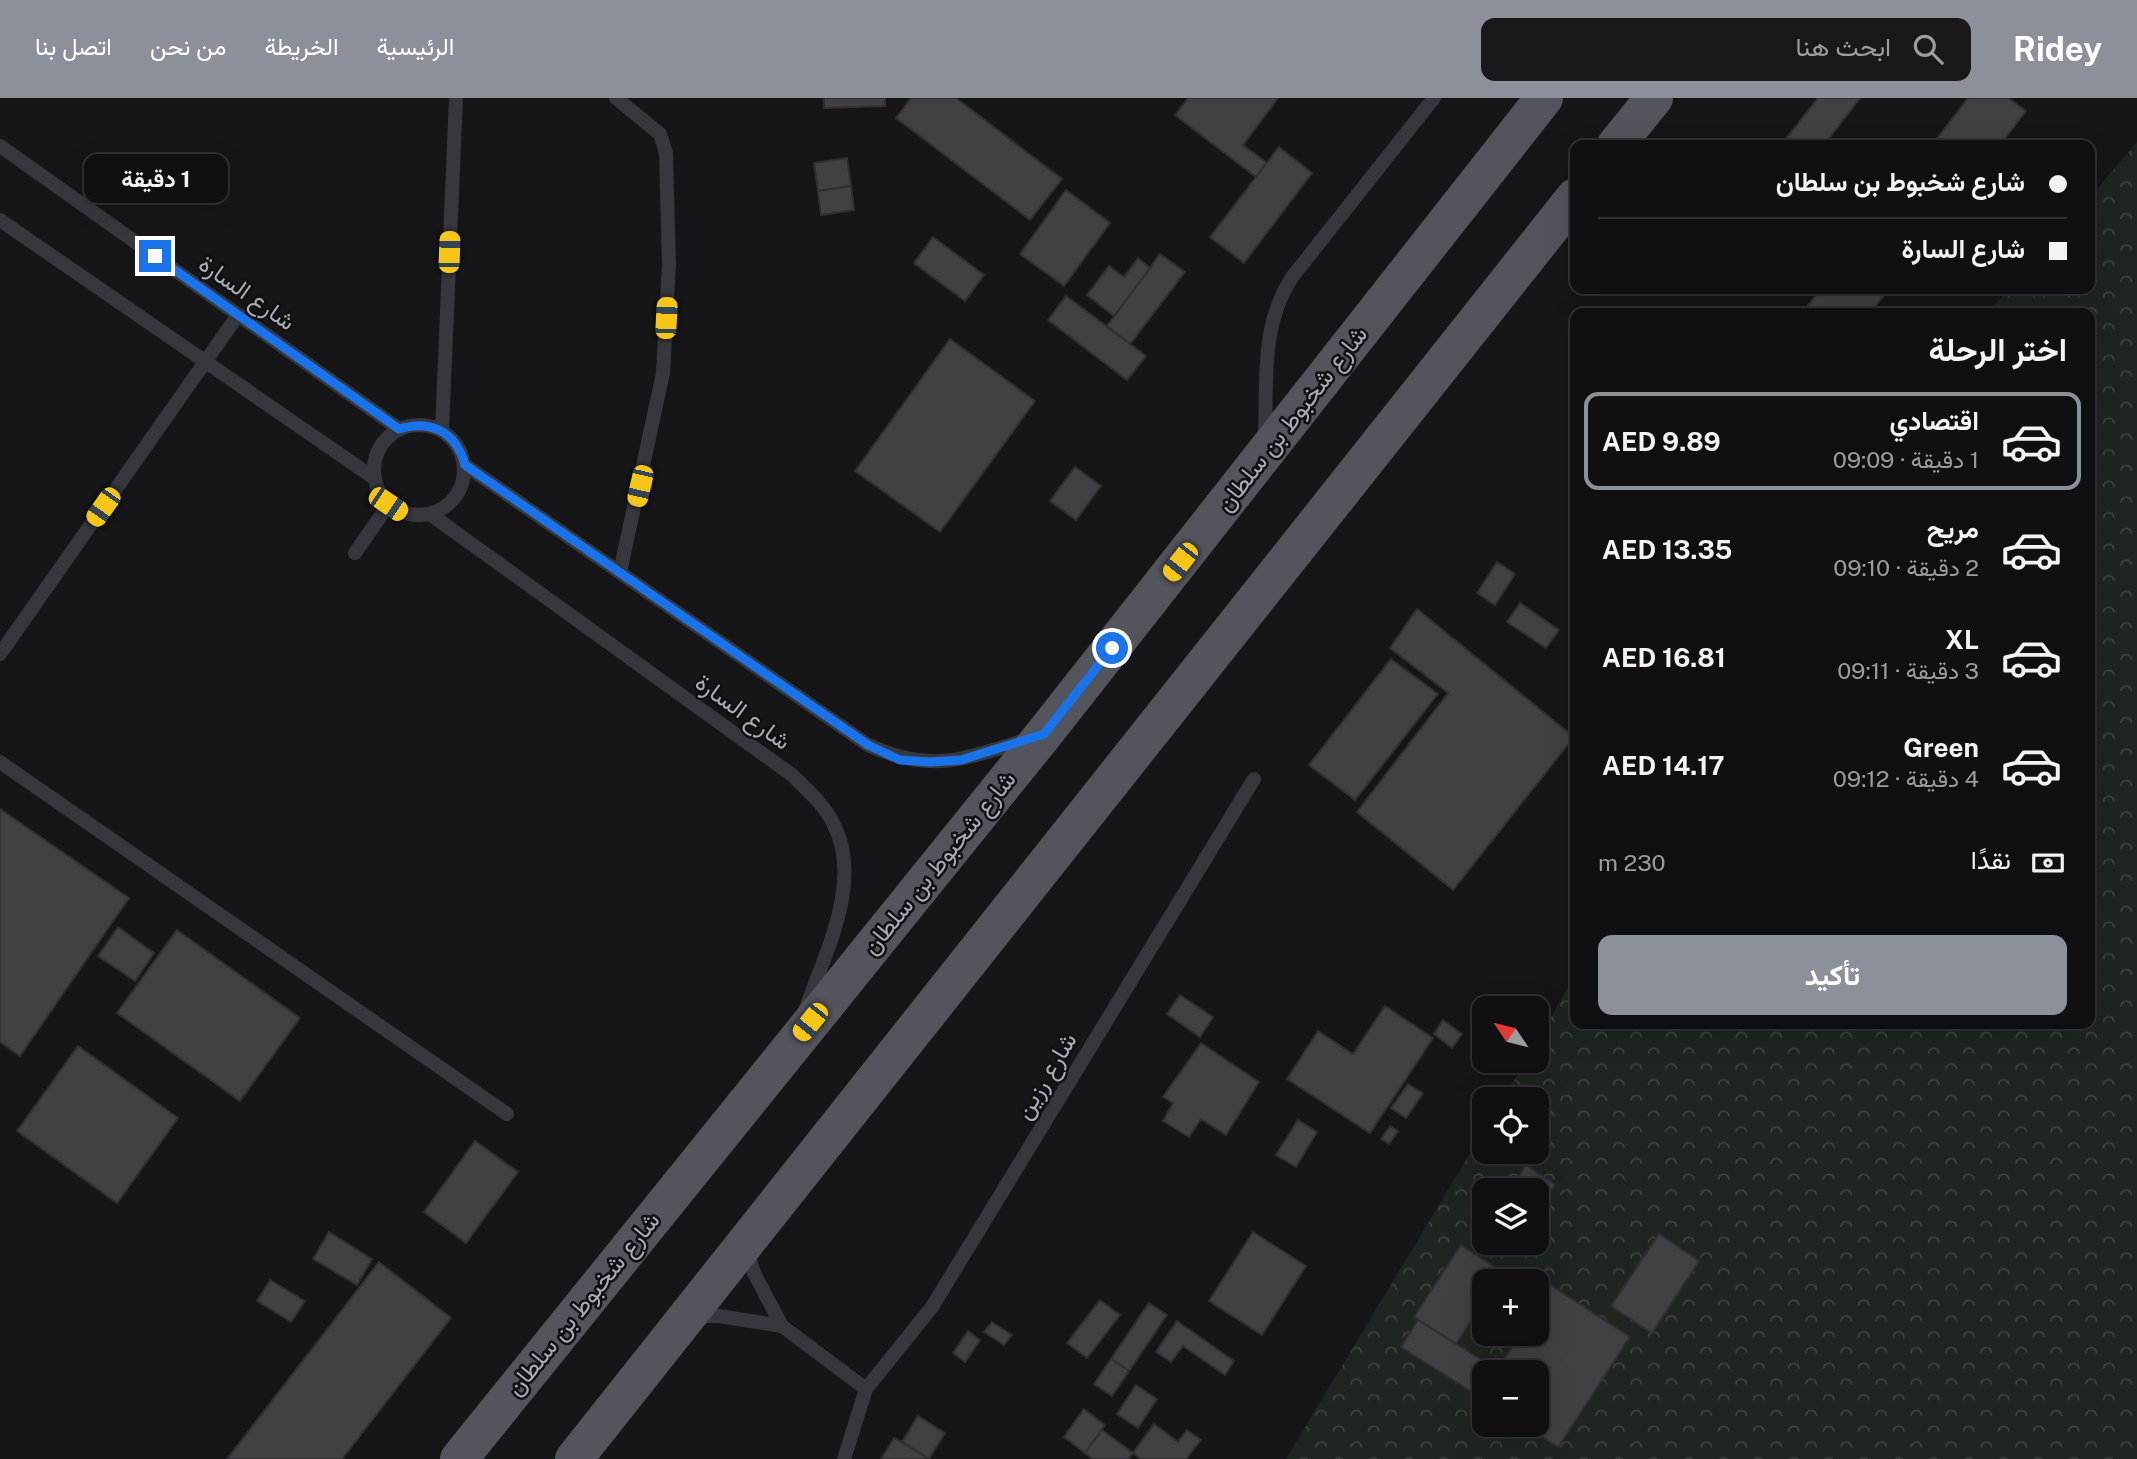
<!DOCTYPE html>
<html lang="ar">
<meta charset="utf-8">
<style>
:root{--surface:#101012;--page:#19191b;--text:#f1f3f6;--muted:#9c9d9f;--line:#303032;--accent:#8c9099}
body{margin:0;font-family:"Public Sans",Vazirmatn,sans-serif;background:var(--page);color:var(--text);direction:rtl;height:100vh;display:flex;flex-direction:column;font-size:26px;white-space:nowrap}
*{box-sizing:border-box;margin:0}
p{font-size:23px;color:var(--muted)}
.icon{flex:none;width:38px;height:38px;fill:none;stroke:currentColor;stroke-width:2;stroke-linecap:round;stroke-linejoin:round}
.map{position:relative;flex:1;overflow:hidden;direction:ltr}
.sheet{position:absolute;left:1570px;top:210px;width:525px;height:721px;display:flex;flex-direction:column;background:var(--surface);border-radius:14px;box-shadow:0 7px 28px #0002,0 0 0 2px var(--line);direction:rtl}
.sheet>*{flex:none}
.banner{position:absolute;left:1570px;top:42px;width:525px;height:154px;border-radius:14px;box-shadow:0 7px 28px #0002,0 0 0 2px var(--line);direction:rtl;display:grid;align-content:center;height:154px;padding:0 28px;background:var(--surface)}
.needle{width:46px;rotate:305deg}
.controls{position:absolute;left:1472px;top:898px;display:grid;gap:14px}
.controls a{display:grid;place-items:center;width:77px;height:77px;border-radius:14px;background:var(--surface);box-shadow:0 7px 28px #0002,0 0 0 2px var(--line);font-size:35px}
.end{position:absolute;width:32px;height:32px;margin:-16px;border:9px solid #1a73e8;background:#fff;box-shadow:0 0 0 4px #fff}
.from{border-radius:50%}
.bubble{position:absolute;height:49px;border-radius:14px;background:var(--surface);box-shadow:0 7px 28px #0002,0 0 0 2px var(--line);font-size:23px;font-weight:700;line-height:49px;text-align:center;direction:rtl}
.car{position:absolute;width:21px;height:42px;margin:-21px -10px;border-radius:9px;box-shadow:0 0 5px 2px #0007;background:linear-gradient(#f5c518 24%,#345 0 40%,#f5c518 0 76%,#345 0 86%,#f5c518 0)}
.banner b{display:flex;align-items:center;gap:24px;height:66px;font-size:26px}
.banner b+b{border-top:2px solid var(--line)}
.banner i{width:18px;height:18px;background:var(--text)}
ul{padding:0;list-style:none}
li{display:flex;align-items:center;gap:21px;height:98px;margin:0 14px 10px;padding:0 14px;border:4px solid transparent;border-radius:14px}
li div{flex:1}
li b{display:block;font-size:26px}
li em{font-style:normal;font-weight:700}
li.selected{border-color:var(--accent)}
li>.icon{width:63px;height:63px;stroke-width:1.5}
h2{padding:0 28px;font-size:32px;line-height:84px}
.pay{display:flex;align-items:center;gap:18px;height:77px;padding:0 28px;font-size:26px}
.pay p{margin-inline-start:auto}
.primary-button{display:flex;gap:14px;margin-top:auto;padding:14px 28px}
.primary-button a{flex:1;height:80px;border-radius:14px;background:var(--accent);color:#fff;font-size:28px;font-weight:700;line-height:80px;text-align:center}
header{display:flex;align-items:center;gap:42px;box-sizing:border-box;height:98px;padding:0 35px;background:var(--accent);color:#fff}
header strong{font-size:33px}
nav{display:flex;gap:38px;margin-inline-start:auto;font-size:24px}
.search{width:490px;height:63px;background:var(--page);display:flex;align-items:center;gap:18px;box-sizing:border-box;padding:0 24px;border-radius:14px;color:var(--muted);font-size:26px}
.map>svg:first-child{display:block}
.forest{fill:url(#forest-crowns);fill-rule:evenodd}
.building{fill:#404145;stroke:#303034;stroke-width:2}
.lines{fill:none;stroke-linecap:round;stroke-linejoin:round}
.service{stroke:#37383d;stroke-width:14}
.primary{stroke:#53555c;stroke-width:38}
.route{stroke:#1a73e8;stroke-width:9}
.labels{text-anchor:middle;stroke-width:5;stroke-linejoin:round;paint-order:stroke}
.street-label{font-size:24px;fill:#a8adb8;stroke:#111113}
</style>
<header>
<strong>Ridey</strong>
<div class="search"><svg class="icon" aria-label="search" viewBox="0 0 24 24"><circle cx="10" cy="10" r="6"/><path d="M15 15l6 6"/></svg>ابحث هنا</div>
<nav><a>الرئيسية</a><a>الخريطة</a><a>من نحن</a><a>اتصل بنا</a></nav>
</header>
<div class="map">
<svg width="2137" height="1361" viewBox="0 0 2137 1361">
<defs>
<pattern id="forest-crowns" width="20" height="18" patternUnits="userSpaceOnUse" patternTransform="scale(1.75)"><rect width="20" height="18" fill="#1e261f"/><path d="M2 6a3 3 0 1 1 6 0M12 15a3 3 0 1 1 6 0" fill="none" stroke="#3c433d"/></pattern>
</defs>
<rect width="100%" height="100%" fill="#161618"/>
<!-- forest -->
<path class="forest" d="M2137,44V1361H1286L1484,1032V1054H1536V1001H1502L1526,963L1536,962L1537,944L1575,877V926H2090V215H1988L2009,191H2090V99ZM1484,1092H1536V1144H1484ZM1484,1183H1536V1236H1484ZM1484,1274H1536V1326H1484Z"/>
<!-- building -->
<g class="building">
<polygon points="824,0 885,0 885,8 824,10"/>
<polygon points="911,0 956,0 1062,81 1030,122 896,20"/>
<polygon points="1188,0 1278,0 1243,47 1267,65 1256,79 1175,17"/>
<polygon points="1818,0 1860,0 1824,47 1781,47"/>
<polygon points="1968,0 2008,0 2026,13 2000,47 1932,47"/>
<polygon points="1279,49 1312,75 1244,165 1210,139"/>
<polygon points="847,60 851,88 818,93 814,65"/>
<polygon points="851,88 854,112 821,117 818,93"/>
<polygon points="1066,92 1110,125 1064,188 1020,156"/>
<polygon points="933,139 984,177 965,203 914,165"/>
<polygon points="1160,156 1185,174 1130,246 1107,228"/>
<polygon points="1138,160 1150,170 1114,218 1087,197 1109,168 1124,179"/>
<polygon points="1821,191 1889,191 1870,215 1802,215"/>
<polygon points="1066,198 1146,258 1127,282 1048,222"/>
<polygon points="950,241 1035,303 940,434 855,373"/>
<polygon points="1075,369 1101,388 1076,422 1050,403"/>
<polygon points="1497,464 1515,476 1495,507 1477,495"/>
<polygon points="1520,505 1559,532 1546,550 1507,524"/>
<polygon points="1417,511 1574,639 1453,792 1357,714 1448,595 1390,550"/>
<polygon points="1391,561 1438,596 1355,702 1309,667"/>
<polygon points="0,711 129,800 20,958 0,944"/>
<polygon points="118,829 154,855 135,883 98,858"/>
<polygon points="177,832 300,920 240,1003 117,915"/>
<polygon points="1180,897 1213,919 1200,939 1167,916"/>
<polygon points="1385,908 1433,940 1370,1035 1287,981 1318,933 1353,956"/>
<polygon points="1443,922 1462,936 1452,950 1434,936"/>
<polygon points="1201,945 1259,984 1226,1037 1201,1021 1189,1039 1163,1023 1173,1005 1163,999"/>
<polygon points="78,948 178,1020 117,1105 17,1033"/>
<polygon points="1408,986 1423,995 1406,1020 1391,1010"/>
<polygon points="1298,1022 1317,1034 1296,1069 1276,1057"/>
<polygon points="1390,1028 1398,1033 1389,1046 1381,1041"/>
<polygon points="475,1043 518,1074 466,1145 424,1114"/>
<polygon points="1526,1067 1555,1087 1545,1100 1517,1081"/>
<polygon points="329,1134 372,1161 357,1187 313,1161"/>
<polygon points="1253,1134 1306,1168 1262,1237 1209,1203"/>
<polygon points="1659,1136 1699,1163 1652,1235 1611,1208"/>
<polygon points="1461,1147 1502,1174 1496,1183 1484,1183 1484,1202 1456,1246 1414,1219"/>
<polygon points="379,1164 451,1220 342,1361 227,1361"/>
<polygon points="270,1182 305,1203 291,1224 257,1203"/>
<polygon points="1552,1188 1630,1239 1558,1349 1523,1326 1536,1326 1536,1274 1496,1274 1521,1236 1536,1236 1536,1211"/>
<polygon points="1100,1202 1120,1217 1087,1260 1067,1245"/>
<polygon points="1149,1205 1167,1217 1129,1273 1111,1261"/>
<polygon points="1418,1222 1488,1266 1470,1293 1401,1249"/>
<polygon points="1177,1223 1234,1263 1225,1277 1183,1248 1171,1264 1156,1254"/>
<polygon points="992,1224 1012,1237 1004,1247 984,1234"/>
<polygon points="968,1233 980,1242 965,1264 953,1255"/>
<polygon points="1111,1261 1129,1273 1112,1298 1094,1286"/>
<polygon points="1136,1287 1157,1301 1138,1330 1117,1316"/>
<polygon points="1084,1311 1105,1327 1085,1355 1064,1339"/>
<polygon points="918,1318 945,1335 929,1361 902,1344"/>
<polygon points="1154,1326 1178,1344 1187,1332 1201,1342 1186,1361 1141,1361 1133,1355"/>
<polygon points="1102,1332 1133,1355 1128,1361 1093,1361 1085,1355"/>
<polygon points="894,1340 902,1344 929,1361 881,1361"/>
</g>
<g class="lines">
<!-- service -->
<g class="service">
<polyline points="616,0 660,36 666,55 669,166 663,275 620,474"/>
<polyline points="0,48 399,331"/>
<polyline points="0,122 374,380"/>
<circle cx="419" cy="372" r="45"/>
<polyline points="442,332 456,0"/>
<path d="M1265,342C1267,286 1260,226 1293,178L1434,0"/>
<path d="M465,367L868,647C932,676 963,661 1026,642"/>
<path d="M430,416L792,677C807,692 825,707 834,727C863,784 825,855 806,910"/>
<polyline points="355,455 389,406"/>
<polyline points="0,556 238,217"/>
<polyline points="0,664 507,1016"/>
<polyline points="746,1150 754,1175 782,1228 866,1291"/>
<polyline points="693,1218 719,1218 782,1228"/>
<polyline points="844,1361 866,1291 932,1209 1254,681"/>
</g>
<!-- primary -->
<g class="primary">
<polyline points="1616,47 1654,0"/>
<polyline points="459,1361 1044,636 1544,0"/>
<polyline points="574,1361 1575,99"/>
</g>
</g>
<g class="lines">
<!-- route -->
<path class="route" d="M155,158L399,331C431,321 456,334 465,367L868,647L900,662L930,664L961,662L1044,636L1112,550"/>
</g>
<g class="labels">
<!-- street labels -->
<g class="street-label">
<text transform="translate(247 195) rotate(35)" y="8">شارع السارة</text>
<text transform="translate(1292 321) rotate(-52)" y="8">شارع شخبوط بن سلطان</text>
<text transform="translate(743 614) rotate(36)" y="8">شارع السارة</text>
<text transform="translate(939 765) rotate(-51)" y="8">شارع شخبوط بن سلطان</text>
<text transform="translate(1046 978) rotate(-59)" y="8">شارع رزين</text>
<text transform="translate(583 1206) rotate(-51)" y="8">شارع شخبوط بن سلطان</text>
</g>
</g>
</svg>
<div class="controls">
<a><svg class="needle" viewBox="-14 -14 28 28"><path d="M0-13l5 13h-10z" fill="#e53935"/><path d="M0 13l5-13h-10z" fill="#9c9d9f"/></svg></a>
<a><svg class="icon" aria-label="locate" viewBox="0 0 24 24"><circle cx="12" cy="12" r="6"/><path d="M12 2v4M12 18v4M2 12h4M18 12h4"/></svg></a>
<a><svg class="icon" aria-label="layers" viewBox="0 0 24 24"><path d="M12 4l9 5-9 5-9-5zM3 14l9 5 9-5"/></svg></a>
<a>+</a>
<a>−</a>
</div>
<i class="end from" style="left:1112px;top:550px"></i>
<i class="end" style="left:155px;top:158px"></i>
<div class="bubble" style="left:84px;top:56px;width:144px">1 دقيقة</div>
<i class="car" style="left:449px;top:154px;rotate:2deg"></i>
<i class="car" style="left:666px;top:220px;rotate:3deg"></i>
<i class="car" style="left:640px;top:388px;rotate:193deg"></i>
<i class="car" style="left:388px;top:406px;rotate:124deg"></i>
<i class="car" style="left:103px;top:409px;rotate:215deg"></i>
<i class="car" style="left:1180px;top:464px;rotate:218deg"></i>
<i class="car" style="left:810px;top:924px;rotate:219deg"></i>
<div class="banner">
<b><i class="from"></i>شارع شخبوط بن سلطان</b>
<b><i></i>شارع السارة</b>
</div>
<section class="sheet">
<h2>اختر الرحلة</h2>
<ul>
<li class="selected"><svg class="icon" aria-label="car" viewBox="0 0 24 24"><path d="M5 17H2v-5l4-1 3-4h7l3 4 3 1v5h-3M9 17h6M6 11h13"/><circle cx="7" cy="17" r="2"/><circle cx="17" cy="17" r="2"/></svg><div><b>اقتصادي</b><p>1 دقيقة · 09:09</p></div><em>AED 9.89</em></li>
<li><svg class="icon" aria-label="car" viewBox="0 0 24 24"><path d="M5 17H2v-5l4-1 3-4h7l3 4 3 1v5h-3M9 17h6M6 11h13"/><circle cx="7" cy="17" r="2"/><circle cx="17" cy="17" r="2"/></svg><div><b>مريح</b><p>2 دقيقة · 09:10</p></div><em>AED 13.35</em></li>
<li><svg class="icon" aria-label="car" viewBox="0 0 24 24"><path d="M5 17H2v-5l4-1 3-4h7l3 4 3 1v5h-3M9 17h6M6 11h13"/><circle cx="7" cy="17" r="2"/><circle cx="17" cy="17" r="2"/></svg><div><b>XL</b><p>3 دقيقة · 09:11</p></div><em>AED 16.81</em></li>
<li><svg class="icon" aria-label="car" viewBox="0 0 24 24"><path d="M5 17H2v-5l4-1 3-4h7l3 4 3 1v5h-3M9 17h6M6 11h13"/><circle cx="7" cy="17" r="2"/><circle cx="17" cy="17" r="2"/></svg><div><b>Green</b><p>4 دقيقة · 09:12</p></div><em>AED 14.17</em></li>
</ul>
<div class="pay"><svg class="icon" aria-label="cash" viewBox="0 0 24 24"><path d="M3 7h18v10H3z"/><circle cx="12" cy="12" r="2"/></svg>نقدًا<p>230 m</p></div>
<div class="primary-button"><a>تأكيد</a></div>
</section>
</div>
